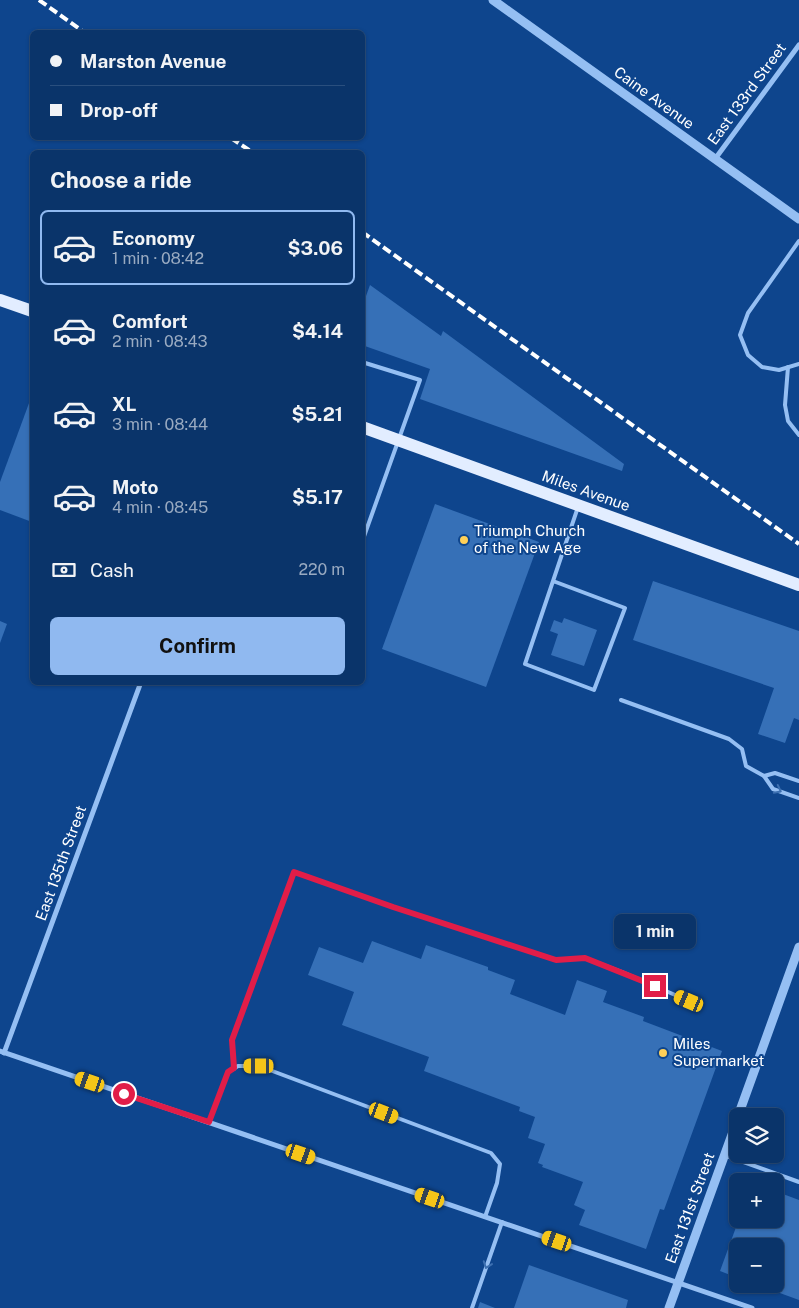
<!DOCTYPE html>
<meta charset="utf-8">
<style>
:root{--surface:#0a346a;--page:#183f72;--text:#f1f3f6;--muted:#99aac1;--line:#2a4f7e;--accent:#90b9f0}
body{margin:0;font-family:"Public Sans",sans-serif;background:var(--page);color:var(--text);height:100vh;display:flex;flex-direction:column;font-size:19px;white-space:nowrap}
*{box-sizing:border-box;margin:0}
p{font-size:16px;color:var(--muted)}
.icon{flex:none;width:28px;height:28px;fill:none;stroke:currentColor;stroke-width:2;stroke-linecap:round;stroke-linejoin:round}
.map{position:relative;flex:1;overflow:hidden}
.side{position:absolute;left:30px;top:150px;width:335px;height:535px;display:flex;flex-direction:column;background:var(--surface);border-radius:8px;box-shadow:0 1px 4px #0004,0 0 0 1px var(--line)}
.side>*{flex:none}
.banner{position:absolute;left:30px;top:30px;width:335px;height:110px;border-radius:8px;box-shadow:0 1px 4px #0004,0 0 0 1px var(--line);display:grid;align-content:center;height:110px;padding:0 20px;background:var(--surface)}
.fabs{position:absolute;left:729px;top:1108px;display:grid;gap:10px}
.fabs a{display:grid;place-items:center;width:55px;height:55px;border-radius:8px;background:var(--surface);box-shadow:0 1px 4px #0004,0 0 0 1px var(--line);font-size:25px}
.end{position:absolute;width:22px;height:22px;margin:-11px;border:6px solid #e11d48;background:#fff;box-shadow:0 0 0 2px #fff}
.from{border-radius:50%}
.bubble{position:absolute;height:35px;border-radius:8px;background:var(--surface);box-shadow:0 1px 4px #0004,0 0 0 1px var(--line);font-size:16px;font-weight:700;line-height:35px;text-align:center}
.car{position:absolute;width:15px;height:30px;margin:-15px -8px;border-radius:6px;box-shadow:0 0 4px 1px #0007;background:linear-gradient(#f5c518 24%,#345 0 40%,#f5c518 0 76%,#345 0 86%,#f5c518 0)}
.banner b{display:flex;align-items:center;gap:18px;height:48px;font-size:19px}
.banner b+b{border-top:1px solid var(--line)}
.banner i{width:12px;height:12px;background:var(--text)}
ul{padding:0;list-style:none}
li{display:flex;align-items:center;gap:15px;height:75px;margin:0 10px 8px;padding:0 10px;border:2px solid transparent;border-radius:8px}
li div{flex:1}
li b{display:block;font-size:19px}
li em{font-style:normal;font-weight:700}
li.on{border-color:var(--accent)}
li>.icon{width:45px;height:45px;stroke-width:1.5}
h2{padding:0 20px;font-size:22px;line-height:60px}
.pay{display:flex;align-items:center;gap:12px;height:55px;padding:0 20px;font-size:19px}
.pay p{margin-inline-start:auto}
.primary-button{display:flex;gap:10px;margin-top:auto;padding:10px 20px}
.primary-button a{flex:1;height:58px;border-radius:8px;background:var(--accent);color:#111;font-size:20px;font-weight:700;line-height:58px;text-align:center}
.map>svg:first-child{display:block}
.building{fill:#3670b7}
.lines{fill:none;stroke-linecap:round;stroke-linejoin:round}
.service{stroke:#95bff3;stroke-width:4}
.minor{stroke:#95bff3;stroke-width:5}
.tertiary{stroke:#95bff3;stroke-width:9}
.primary{stroke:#e2edff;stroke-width:12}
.rail{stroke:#fff;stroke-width:4;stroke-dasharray:9 4;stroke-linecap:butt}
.oneway{stroke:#3d70b1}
.route{stroke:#e11d48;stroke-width:6}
.poi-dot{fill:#ffd058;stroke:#0e458d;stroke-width:2}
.labels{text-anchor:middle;stroke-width:4;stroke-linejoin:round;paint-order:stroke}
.street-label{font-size:15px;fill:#fff;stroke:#0e458d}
.poi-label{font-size:15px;fill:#fff;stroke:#0e458d;text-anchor:start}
</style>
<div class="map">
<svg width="799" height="1308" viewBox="0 0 799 1308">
<rect width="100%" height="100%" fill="#0e458d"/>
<!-- building -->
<g class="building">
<polygon points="370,285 441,336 443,331 624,464 622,471 420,399 430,369 362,345 362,307"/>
<polygon points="32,395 32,522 0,510 0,482"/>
<polygon points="435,504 539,542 486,687 382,649"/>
<polygon points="653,581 799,631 799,720 794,718 785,743 758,734 774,688 633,640"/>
<polygon points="564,618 597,630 584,666 551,655 558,634 550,631 554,620 562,623"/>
<polygon points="0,621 7,624 0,643"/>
<polygon points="372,941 421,959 426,945 488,967 488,970 515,980 510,994 565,1015 577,980 607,991 603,1002 644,1017 643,1021 722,1051 664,1210 660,1209 646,1249 579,1225 585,1210 574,1205 583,1182 542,1167 543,1165 538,1163 545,1144 528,1138 535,1117 519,1111 520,1107 424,1071 429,1057 342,1025 354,992 308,975 319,947 363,963"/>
<polygon points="775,1191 799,1200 799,1300 755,1284 775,1284 775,1246 738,1246 738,1278 720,1271 739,1219 775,1219"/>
<polygon points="529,1265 628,1300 626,1308 514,1308"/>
<polygon points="480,1302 495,1308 478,1308"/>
</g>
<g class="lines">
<!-- service -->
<g class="service">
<polyline points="799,241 748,313 740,335 748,355 762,367 779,370 799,364"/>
<polyline points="362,362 420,380 362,542"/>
<polyline points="788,367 785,405 788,421 799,435"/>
<polyline points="553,581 625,608 594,690 525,664 578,507"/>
<polyline points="621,700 729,739 742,749 746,766 764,776"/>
<polyline points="799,781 775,773 764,776 773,789 799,798"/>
<polyline points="234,1069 232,1040 294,872 393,907 556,960 585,958 622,972 689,1001"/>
<polyline points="209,1122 228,1072 238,1066 259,1066 491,1153 500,1164 497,1183 485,1217"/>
<polyline points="724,1155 799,1182"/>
<polyline points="472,1308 502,1222"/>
</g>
<!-- minor -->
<g class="minor">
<polyline points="715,159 799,45"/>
<polyline points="0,1051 752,1308"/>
<polyline points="4,1053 141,682"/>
</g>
<!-- tertiary -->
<g class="tertiary">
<polyline points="493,0 799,219"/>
<polyline points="738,1116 799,947"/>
<polyline points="669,1308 738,1118"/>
</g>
<!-- primary -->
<g class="primary">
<polyline points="0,300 32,311"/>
<polyline points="362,427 799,585"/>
</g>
<!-- rail -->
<g class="rail">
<polyline points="39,0 84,32"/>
<polyline points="231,138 252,152"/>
<polyline points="362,232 799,544"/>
</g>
</g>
<!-- one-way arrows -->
<defs><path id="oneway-chevron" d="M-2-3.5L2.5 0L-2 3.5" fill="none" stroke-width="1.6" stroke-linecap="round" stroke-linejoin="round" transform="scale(1.25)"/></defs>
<g class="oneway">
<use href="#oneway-chevron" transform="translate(778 790) rotate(27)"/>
<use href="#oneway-chevron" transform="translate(487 1265) rotate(110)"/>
</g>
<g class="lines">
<!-- route -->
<polyline class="route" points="124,1094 209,1122 228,1072 234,1068 232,1040 294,872 393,907 556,960 585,958 655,986"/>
</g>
<!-- markers -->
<g class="poi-dot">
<circle cx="464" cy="540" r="5"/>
<circle cx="663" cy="1053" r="5"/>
</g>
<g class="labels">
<!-- street labels -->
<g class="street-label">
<text transform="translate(747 94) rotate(-54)" y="5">East 133rd Street</text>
<text transform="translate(654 98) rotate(36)" y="5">Caine Avenue</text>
<text transform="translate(586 491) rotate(20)" y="5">Miles Avenue</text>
<text transform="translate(61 863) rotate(-70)" y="5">East 135th Street</text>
<text transform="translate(690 1208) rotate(-70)" y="5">East 131st Street</text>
</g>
<!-- poi labels -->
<g class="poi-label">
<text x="474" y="536">Triumph Church<tspan x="474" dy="17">of the New Age</tspan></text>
<text x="673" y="1049">Miles<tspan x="673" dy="17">Supermarket</tspan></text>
</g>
</g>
</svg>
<div class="fabs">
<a><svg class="icon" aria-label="layers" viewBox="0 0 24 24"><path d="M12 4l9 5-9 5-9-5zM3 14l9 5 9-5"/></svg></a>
<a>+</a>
<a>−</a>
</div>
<i class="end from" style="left:124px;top:1094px"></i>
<i class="end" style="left:655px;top:986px"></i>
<div class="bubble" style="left:614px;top:914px;width:82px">1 min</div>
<i class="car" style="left:689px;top:1001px;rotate:293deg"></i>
<i class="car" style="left:259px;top:1066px;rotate:270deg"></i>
<i class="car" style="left:90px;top:1082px;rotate:289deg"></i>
<i class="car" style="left:384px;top:1113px;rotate:111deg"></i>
<i class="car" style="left:301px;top:1154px;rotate:109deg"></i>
<i class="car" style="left:430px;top:1198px;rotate:289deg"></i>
<i class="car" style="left:557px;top:1241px;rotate:289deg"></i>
<div class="banner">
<b><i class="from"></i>Marston Avenue</b>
<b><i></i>Drop-off</b>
</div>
<section class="side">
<h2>Choose a ride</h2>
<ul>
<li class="on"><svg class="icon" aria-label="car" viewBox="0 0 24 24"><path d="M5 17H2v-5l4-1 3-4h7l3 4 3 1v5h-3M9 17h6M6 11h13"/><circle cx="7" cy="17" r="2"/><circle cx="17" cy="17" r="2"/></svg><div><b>Economy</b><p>1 min · 08:42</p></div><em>$3.06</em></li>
<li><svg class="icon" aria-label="car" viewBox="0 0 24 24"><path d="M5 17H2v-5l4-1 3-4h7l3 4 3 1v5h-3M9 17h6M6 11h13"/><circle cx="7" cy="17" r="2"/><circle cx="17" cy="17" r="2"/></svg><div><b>Comfort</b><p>2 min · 08:43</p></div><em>$4.14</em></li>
<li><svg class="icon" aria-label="car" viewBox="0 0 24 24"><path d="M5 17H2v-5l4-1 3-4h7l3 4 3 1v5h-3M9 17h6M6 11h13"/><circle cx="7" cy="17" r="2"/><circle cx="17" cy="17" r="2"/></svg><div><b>XL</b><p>3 min · 08:44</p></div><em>$5.21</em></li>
<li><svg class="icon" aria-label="car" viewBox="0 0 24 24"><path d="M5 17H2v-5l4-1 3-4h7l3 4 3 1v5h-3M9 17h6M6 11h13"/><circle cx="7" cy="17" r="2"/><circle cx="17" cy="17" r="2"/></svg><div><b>Moto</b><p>4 min · 08:45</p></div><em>$5.17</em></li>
</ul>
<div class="pay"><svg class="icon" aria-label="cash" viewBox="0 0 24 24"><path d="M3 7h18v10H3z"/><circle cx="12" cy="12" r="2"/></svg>Cash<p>220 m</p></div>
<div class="primary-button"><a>Confirm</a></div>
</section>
</div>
